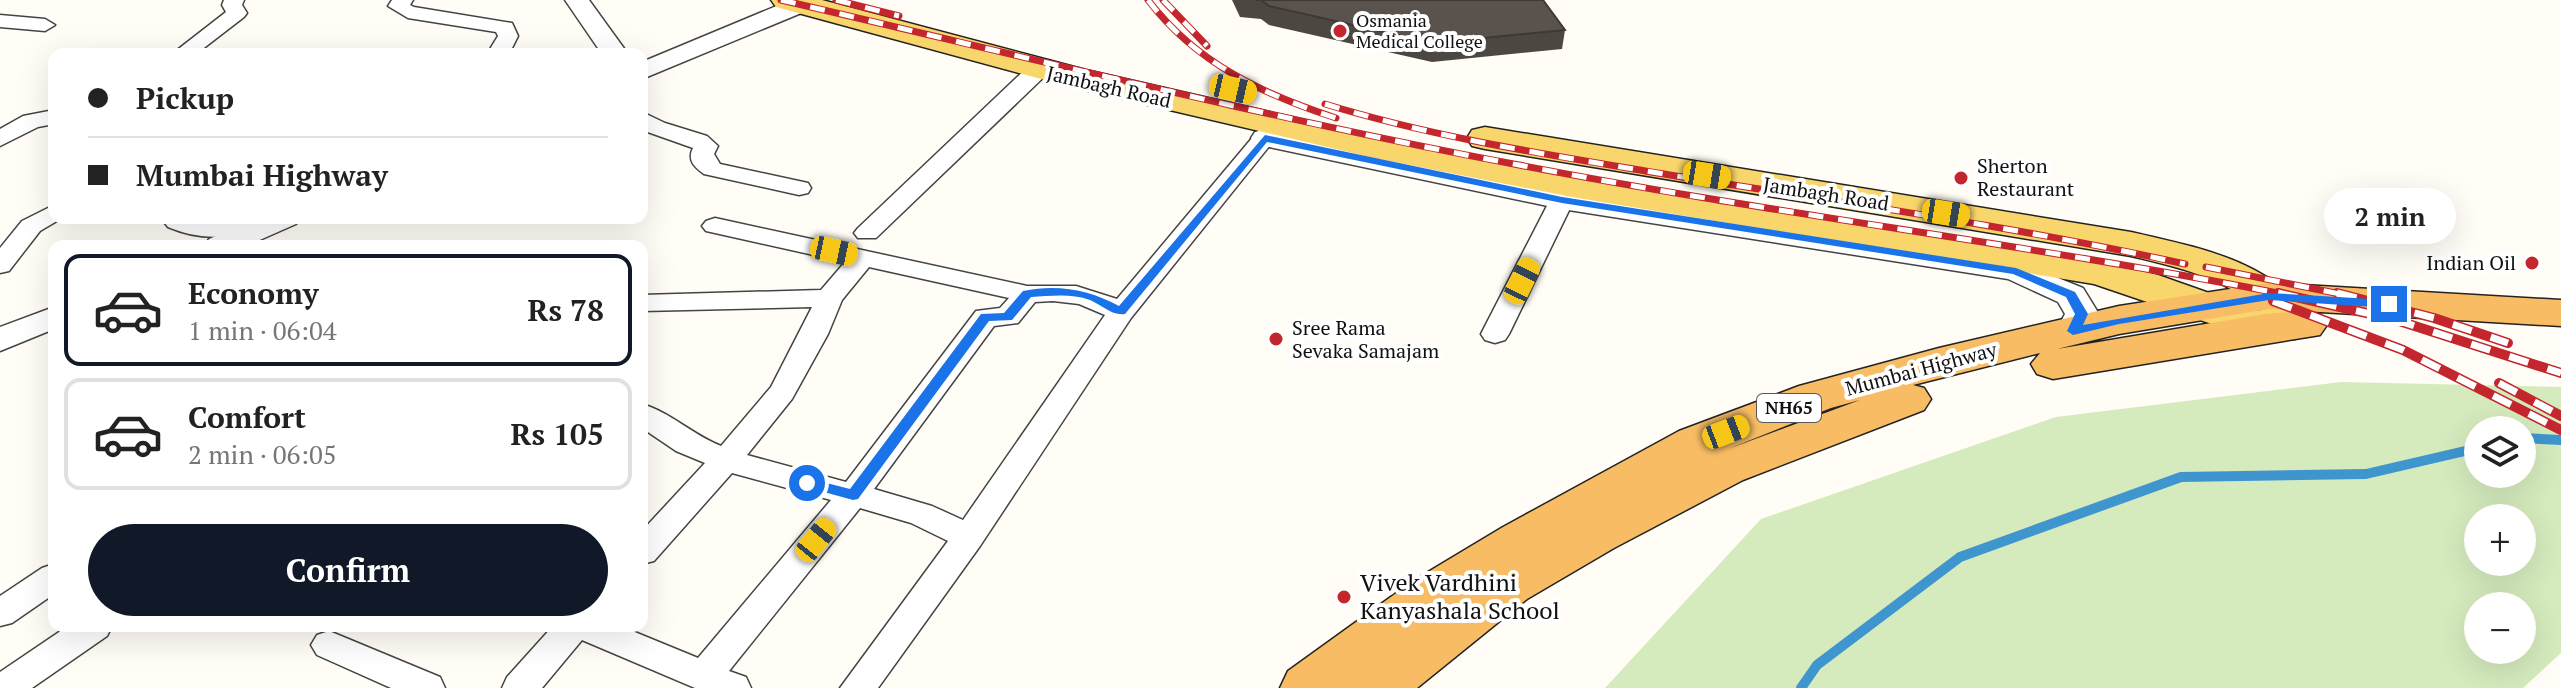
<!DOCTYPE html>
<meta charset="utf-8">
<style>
:root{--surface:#fff;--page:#f6f6f6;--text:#222;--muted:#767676;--line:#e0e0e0;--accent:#111827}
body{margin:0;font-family:"PT Serif",serif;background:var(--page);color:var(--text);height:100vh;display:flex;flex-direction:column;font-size:30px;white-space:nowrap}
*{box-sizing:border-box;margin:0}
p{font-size:26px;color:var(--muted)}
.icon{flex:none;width:44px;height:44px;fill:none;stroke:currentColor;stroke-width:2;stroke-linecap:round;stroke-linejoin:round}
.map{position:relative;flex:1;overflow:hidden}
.side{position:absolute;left:48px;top:240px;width:600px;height:392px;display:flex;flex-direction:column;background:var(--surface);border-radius:16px;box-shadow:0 8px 32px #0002}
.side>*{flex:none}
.hud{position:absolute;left:48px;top:48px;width:600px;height:176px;border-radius:16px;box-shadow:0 8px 32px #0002;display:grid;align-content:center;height:176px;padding:0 40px;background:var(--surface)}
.tools{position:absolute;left:2464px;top:416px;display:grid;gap:16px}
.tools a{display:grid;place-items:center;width:72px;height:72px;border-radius:50%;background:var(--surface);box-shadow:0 8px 32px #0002;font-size:40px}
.end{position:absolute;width:36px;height:36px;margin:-18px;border:10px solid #1a73e8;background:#fff;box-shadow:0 0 0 4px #fff}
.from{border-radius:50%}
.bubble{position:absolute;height:56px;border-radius:28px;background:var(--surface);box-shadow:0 8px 32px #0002;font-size:26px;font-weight:800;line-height:56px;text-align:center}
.car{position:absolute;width:24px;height:48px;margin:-24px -12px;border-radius:10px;box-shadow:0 0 6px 2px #0007;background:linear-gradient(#f5c518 24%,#345 0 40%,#f5c518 0 76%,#345 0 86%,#f5c518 0)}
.hud b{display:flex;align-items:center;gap:28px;height:76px;font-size:30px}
.hud b+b{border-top:2px solid var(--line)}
.hud i{width:20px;height:20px;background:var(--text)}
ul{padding:14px 0 0;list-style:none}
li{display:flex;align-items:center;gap:24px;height:112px;margin:0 16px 12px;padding:0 24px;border:4px solid var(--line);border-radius:16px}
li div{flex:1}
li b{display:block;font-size:30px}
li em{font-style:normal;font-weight:800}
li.current{border-color:var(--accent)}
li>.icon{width:72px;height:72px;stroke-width:1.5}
.primary-button{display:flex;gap:16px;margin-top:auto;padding:16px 40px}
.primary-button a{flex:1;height:92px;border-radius:48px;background:var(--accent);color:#fff;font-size:32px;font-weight:800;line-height:92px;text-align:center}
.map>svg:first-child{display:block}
.green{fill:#d5ebbd;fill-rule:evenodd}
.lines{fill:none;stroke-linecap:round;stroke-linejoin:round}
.stream{stroke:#3f96cf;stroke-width:10}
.minor-casing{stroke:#444;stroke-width:3}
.tertiary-casing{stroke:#444;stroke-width:3}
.primary-casing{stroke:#222;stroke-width:3}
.trunk-casing{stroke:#222;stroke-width:3}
.minor{fill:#fff;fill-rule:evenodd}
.tertiary{fill:#fff;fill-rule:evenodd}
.primary{fill:#f9d66b;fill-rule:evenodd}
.trunk{fill:#f7bc64;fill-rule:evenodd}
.rail-far1-casing{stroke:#c4262e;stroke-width:7}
.rail-casing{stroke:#c4262e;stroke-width:10}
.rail-far1{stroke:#fff;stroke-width:5;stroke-dasharray:15;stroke-linecap:butt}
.rail{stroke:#fff;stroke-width:7;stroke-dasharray:20;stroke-linecap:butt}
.wall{fill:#4d4742}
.building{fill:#5a524d;stroke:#3f3936;stroke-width:2}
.route{fill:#1a73e8}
.poi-dot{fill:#c4262e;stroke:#fff;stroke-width:3}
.labels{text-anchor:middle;stroke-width:8;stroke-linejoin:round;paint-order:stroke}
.far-poi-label{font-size:18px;fill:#111;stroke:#fff;text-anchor:start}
.shield{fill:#fff;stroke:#585858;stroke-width:2}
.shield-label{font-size:18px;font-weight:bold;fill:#111}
.street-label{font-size:20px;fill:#111;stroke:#fff}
.poi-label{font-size:20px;fill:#111;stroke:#fff;text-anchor:start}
.near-poi-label{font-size:24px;fill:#111;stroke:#fff;text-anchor:start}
</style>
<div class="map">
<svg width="2561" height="688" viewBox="0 0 2561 688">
<rect width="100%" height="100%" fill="#fffdf5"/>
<!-- green -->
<path class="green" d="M2341,382L2561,387V653L2523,688H1605L1761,519L2056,417ZM2478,430H2522V474H2478ZM2478,518H2522V562H2478ZM2478,606H2522V650H2478Z"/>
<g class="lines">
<!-- stream -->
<g class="stream">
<polyline points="2522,438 2561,440"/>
<polyline points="1801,688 1817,665 1960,557 2181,477 2366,474 2478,448"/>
</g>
<!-- minor casing -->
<g class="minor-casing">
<g id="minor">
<polygon points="224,0 244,0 242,5 247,13 244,17 196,54 172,54 226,12 222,5"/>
<polygon points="392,0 413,0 410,5 414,7 512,23 518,36 509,54 487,54 498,36 496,32 408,18 388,6"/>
<polygon points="0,15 45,19 55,25 45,31 0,27"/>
<polygon points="1038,64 1049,70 1046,75 876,238 858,238 854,233 858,228 1030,65"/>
<polygon points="54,110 54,124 38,127 0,146 0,129 23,116"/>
<path d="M642,112L665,123L707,136L718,146L714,154L720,164L808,183L811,188L808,193L799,195L704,174C694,167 687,160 693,148L642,130Z"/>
<path d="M1276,117L1284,119L1287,124L1131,318L980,546L878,688H840L948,541L911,523L860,508L729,671L746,677L751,688H695L582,640L542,688H502L507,677L553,626H620L698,658L831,500L732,473L654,561L642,564V531L705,463L676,451L642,428V404C670,412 693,435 721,446L771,387L812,307L642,311V295L821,290L845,262L706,231L702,226L706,221L715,218L1027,286H1076L1117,299L1268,119ZM869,267L1009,298L1000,308L976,311L846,482L747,455L792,399L828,334L842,300ZM1053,301L1079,304L1105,315L963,520L932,506L874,489L994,326L1018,323L1035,302Z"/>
<polygon points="1562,193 1571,195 1574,200 1509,334 1505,340 1495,343 1485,340 1481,334 1550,200 1553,195"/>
<polygon points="54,205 54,218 62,218 40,231 9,271 0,273 0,248 22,221"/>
<path d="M167,218L211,222L225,218H257C237,245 194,238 168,227L164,222Z"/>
<polygon points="54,564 54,594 12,623 0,626 0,596 42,568"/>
<polygon points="68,626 112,626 107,636 32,688 0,688 0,672"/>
<polygon points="329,631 440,677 445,688 391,688 317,655 311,645 317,635"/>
</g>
</g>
<!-- tertiary casing -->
<g class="tertiary-casing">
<g id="tertiary">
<polygon points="565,0 589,0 628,54 602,54"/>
<polygon points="791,0 811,0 814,4 811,9 642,79 642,62"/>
<polygon points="1265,130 1562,191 2016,261 2083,288 2099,314 2085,339 2073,342 2061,339 2056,331 2065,314 2058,302 2008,279 1562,209 1255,144 1251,138 1255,132"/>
<polygon points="259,218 300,218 296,224 246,246 204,246 209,239"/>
<polygon points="54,307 54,329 0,351 0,327"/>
</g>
</g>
<!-- primary casing -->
<g class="primary-casing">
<path id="primary" d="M771,0H822L1086,70L1374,136L1572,175L2097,260L2158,275L2260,311C2226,277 2176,267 2131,256L1485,149L1472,146L1467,138L1472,130L1485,127L2131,232C2201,248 2274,261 2316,325L2309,335L2294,339L2282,336L2265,342L2094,284L1572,197L1374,158L1067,86L776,7Z"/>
</g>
<!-- trunk casing -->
<g class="trunk-casing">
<path id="trunk" d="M2269,283L2561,300V326L2269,309L2119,334L2057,349L2265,314L2305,311L2320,315L2327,325L2320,335L2053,379L2037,374L2031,364L2040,353L1913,385L1924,388L1931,399L1924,410L1743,480L1614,548L1527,599L1417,688H1280L1288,671L1413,581L1503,527L1679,431L1799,386L1939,348L2119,306ZM1860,400L1728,449L1831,408Z"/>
</g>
<!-- minor -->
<use href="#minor" class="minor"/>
<!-- tertiary -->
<use href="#tertiary" class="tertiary"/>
<!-- primary -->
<use href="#primary" class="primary"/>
<!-- trunk -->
<use href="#trunk" class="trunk"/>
<!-- rail-far1 casing -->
<g class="rail-far1-casing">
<g id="rail-far1">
<path d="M781,0C1026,57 1271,119 1519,165C1775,214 2033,245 2288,295"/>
<polyline points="836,0 899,16"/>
<path d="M1148,0C1196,63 1262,94 1336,118"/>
<polyline points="1163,0 1207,46"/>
<path d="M1325,104C1436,138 1550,155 1664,174C1838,202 2013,226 2185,264"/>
<polyline points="2206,267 2345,295"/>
</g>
</g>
<!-- rail casing -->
<g class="rail-casing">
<g id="rail">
<polyline points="2278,293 2393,319 2561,373"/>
<polyline points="2337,293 2434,318 2508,343"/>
<polyline points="2273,301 2403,350 2561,430"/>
<polyline points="2499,383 2561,416"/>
</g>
</g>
<!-- rail-far1 -->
<use href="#rail-far1" class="rail-far1"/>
<!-- rail -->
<use href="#rail" class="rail"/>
</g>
<!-- wall -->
<polygon class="wall" points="1232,0 1543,0 1565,30 1562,49 1432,62 1269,25 1261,19 1240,17"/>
<!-- building -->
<polygon class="building" points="1256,0 1543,0 1565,30 1433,43 1269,6 1261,0"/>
<!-- route -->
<path class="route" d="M1265,135L1562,197L2016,268L2075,292L2088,314L2083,325L2269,293L2389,300L2395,304L2389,308L2269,300L2119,324L2073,335L2067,331L2075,314L2066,297L2013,274L1562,203L1267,142L1125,314C1112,316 1102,305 1090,300C1071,293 1050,296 1031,297L1012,320L989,321L858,499L853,500L802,486L800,483L807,478L850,489L981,314L1004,313L1023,291C1057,284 1088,289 1119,306Z"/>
<!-- markers -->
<g class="poi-dot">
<circle cx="1340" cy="31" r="8"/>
<circle cx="1961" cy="178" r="8"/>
<circle cx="2532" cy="263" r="8"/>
<circle cx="1276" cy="339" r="8"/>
<circle cx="1344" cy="597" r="8"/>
</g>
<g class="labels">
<!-- far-poi labels -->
<g class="far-poi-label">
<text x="1356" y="27">Osmania<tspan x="1356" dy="21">Medical College</tspan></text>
</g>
<!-- shield labels -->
<rect class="shield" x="1757" y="394" width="64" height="28" rx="6"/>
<g class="shield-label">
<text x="1789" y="414">NH65</text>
</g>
<!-- street labels -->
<g class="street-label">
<text transform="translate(1109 87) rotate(13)" y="7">Jambagh Road</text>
<text transform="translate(1826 194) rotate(9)" y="7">Jambagh Road</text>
<text transform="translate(1921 369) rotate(-15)" y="7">Mumbai Highway</text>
</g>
<!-- poi labels -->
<g class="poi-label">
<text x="1977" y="173">Sherton<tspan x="1977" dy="23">Restaurant</tspan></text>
<text x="2516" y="270" text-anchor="end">Indian Oil</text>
<text x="1292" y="335">Sree Rama<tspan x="1292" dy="23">Sevaka Samajam</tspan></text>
</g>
<!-- near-poi labels -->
<g class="near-poi-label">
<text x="1360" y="591">Vivek Vardhini<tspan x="1360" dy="28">Kanyashala School</tspan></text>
</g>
</g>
</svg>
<div class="tools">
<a><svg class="icon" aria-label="layers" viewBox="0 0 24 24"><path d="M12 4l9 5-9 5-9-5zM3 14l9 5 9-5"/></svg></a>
<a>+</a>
<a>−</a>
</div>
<i class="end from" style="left:807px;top:483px"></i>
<i class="end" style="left:2389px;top:304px"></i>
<div class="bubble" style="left:2324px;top:188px;width:132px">2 min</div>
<i class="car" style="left:1233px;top:89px;rotate:103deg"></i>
<i class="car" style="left:1707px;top:175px;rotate:99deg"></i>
<i class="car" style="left:1946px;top:213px;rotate:99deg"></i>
<i class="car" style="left:834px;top:251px;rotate:102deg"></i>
<i class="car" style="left:1522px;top:281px;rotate:26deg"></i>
<i class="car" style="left:1726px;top:432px;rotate:69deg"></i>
<i class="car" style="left:816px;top:540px;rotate:39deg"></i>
<div class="hud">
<b><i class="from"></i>Pickup</b>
<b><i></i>Mumbai Highway</b>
</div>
<section class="side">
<ul>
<li class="current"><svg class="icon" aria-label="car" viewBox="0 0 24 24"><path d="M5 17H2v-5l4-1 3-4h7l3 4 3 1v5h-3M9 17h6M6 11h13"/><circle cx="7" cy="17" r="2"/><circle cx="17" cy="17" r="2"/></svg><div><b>Economy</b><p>1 min · 06:04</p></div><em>Rs 78</em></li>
<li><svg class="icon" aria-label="car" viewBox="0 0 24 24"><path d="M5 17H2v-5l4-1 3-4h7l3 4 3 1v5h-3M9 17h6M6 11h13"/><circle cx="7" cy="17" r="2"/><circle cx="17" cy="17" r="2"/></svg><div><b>Comfort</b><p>2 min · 06:05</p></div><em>Rs 105</em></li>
</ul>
<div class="primary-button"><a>Confirm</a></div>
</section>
</div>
